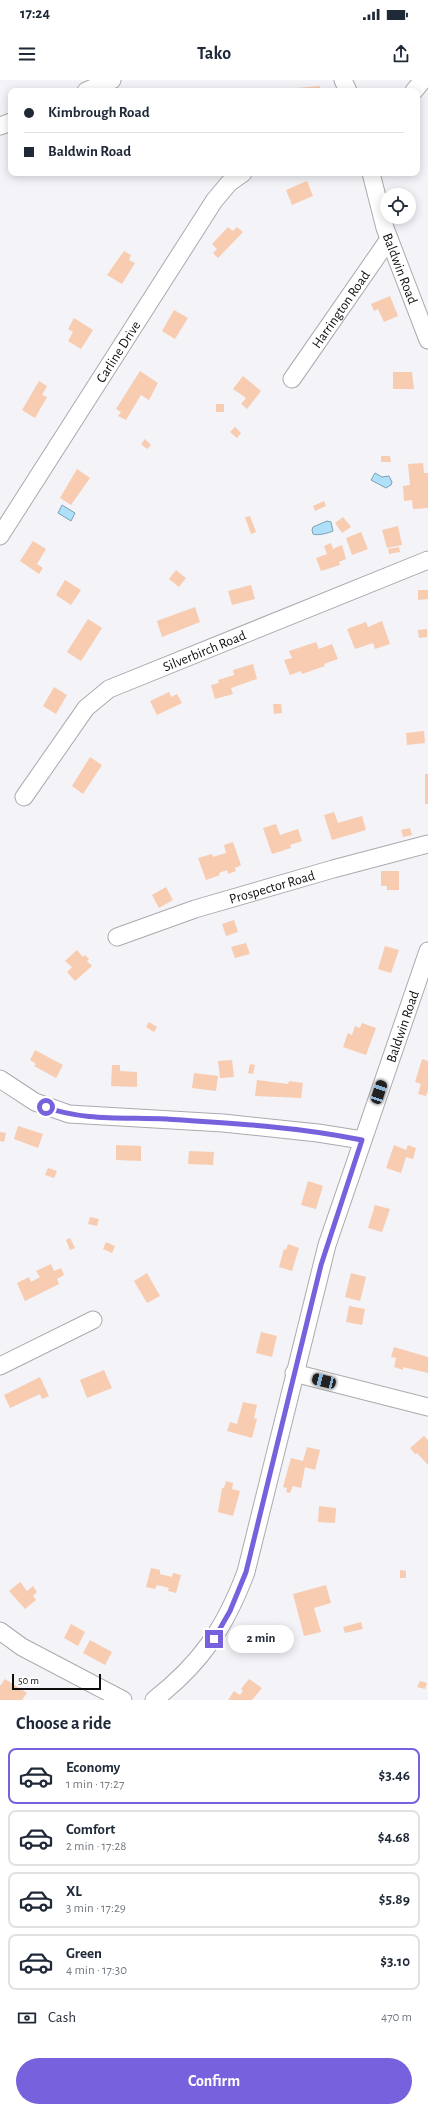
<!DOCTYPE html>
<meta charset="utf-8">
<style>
:root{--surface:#fff;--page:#f6f6f7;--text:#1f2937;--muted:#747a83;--line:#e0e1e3;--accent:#7861dc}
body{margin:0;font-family:"Alegreya Sans",sans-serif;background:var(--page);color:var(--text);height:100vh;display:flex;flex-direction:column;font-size:15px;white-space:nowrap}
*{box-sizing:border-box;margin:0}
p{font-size:13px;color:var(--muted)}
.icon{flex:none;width:22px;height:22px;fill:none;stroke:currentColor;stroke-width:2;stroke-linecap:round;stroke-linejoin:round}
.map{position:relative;height:1620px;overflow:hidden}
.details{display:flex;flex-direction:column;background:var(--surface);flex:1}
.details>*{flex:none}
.banner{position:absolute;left:8px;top:8px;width:412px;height:88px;border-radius:8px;box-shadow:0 2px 10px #0003;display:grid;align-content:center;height:88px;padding:0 16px;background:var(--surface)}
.fabs{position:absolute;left:380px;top:108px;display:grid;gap:8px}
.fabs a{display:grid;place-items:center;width:36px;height:36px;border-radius:50%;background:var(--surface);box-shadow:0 2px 10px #0003;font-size:20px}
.scale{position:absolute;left:12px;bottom:10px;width:89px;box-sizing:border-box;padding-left:4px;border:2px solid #0e0e0f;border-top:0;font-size:11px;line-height:14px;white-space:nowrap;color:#0e0e0f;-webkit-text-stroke:3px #fff;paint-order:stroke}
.end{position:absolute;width:18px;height:18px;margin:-9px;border:5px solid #7861dc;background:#fff;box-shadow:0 0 0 2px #fff}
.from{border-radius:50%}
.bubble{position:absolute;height:28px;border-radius:14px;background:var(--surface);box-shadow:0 2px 10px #0003;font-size:13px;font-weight:700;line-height:28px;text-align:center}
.car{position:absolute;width:12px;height:24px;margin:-12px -6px;border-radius:5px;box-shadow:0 0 3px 1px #0007;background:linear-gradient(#222 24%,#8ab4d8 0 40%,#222 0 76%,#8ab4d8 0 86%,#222 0)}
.banner b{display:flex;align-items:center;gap:14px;height:38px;font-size:15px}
.banner b+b{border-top:1px solid var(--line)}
.banner i{width:10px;height:10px;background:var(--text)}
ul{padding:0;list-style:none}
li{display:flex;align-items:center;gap:12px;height:56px;margin:0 8px 6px;padding:0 8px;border:2px solid var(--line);border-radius:8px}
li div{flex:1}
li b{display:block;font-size:15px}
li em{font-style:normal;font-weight:700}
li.selected{border-color:var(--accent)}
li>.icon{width:36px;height:36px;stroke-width:1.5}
h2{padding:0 16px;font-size:18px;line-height:48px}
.pay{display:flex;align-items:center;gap:10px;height:44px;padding:0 16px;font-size:15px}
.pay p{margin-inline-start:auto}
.button{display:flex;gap:8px;margin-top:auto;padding:8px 16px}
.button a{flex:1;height:46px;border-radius:24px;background:var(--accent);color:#fff;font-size:16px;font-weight:700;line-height:46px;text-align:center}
.status{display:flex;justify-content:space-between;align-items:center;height:28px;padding:0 20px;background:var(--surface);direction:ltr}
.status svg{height:11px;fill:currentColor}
header{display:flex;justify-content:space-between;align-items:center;height:52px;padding:0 16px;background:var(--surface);font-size:18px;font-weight:700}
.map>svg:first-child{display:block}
.water{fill:#aee0fa;stroke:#7ea1b4}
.building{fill:#f8ccb0}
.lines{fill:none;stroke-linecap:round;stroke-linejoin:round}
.minor-casing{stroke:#aaaaaf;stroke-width:19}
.minor{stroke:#fff;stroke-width:17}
.route{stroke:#7861dc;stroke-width:5}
.labels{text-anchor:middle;stroke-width:4;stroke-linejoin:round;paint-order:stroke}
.street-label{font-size:14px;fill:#0e0e0f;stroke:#fff}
</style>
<div class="status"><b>17:24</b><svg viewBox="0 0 49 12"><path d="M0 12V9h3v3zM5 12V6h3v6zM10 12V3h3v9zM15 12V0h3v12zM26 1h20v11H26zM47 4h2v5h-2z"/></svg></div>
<header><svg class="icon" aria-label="menu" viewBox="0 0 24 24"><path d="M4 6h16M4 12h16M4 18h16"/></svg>Tako<svg class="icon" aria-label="share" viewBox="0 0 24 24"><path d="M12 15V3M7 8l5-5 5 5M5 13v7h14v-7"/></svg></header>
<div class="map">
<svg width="428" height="1620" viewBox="0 0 428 1620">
<rect width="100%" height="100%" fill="#f3f3f8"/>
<!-- water -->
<g class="water">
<polygon points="375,393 382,397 389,396 392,402 391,405 386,408 371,400"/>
<polygon points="62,425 75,433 71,441 58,433"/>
<path d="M327,441L331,442L333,451C329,453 317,456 313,454L312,450L313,447Z"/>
</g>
<!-- building -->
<g class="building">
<polygon points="320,6 320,11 298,11 297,8"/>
<polygon points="307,101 313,116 292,125 286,110"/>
<polygon points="228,147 233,151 237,147 243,152 218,178 213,173 217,169 212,164"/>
<polygon points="124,171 131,175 129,180 135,183 122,204 107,195"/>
<polygon points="390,216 398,236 384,242 378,229 374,231 371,224"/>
<polygon points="174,230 188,238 175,259 162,251"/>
<polygon points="74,238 93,250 81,269 68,261 73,252 68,249"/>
<polygon points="140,291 158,303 149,320 141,315 126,340 118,336 121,332 116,329"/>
<polygon points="393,292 412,292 414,309 393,309"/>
<polygon points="243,296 261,311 247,329 241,324 246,318 233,309"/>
<polygon points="39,301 47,306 42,315 47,317 35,338 22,330"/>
<rect x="216" y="324" width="8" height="8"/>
<polygon points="235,347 241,353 237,358 230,352"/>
<polygon points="145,359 151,365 147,369 141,364"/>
<polygon points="381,376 390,376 391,382 381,382"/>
<polygon points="423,383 424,393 428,393 428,428 413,429 412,420 404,421 403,406 410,405 408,384"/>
<polygon points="77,389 90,398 71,425 60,418"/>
<polygon points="324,421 326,426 315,431 313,426"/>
<polygon points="250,436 256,452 251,454 245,437"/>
<polygon points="343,437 351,447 342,453 335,443"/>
<polygon points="398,446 402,465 387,468 382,450"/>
<polygon points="361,452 368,469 352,475 346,458"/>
<polygon points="33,461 46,469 37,484 43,488 39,494 20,481"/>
<polygon points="331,463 333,469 342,465 346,479 339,482 340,485 321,491 316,478 327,474 324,466"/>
<polygon points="399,467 400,472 389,474 388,469"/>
<polygon points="176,490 186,498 179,507 169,499"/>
<polygon points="65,500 81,510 71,525 56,515"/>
<polygon points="251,505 255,519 232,525 228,511"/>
<polygon points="418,510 428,510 428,519 418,520"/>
<polygon points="195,527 200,542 162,557 157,541"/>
<polygon points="88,539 102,548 81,581 67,572"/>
<polygon points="382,541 390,564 375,569 373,563 355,569 347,549 366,542 368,547"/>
<polygon points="427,549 427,557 419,558 418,550"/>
<polygon points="316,562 319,569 332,564 338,579 324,584 325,586 302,594 301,591 290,595 284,580 292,578 289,571"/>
<polygon points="253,584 257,599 231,608 233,614 215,619 211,605 219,603 218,600 234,595 233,590"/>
<polygon points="54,607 67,615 56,634 43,626"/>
<polygon points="169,612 171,617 177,614 182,623 157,635 150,621"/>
<polygon points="273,624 281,624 282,633 274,634"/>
<polygon points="424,651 425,663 407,665 406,653"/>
<polygon points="90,677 102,685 83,714 72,706"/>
<rect x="425" y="694" width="3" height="30"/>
<polygon points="334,732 338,743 362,736 366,750 332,760 324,735"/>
<polygon points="276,744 280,755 298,749 302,761 290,765 291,768 272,774 263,748"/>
<polygon points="410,748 412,755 403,757 401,750"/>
<polygon points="233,762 241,785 235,788 236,791 228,794 227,790 219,793 220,795 206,800 198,778 212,774 213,777 226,773 224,765"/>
<polygon points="381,791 399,791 399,810 387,810 387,806 381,806"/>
<polygon points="166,807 173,820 159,828 152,815"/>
<polygon points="234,840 238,852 226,856 222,844"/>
<polygon points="246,863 250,874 235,878 231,867"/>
<polygon points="385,866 399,870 391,893 378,889"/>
<polygon points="77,870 83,877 85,875 89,879 87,881 92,886 75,901 67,892 72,887 65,881"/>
<polygon points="149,942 157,947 154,952 146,947"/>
<polygon points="362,943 376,948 366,975 343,967 348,953 352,955 355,946 360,948"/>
<polygon points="35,970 63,985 56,998 34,986 36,984 30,980"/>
<polygon points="422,979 428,981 428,1010 426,1016 418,1014 421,1004 415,1002"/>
<polygon points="232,980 234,997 220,998 218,981"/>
<polygon points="250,984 255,985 253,994 248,993"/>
<polygon points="112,985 120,985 120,991 137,992 137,1007 111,1006"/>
<polygon points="194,993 218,996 216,1011 192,1008"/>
<polygon points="257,1000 288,1004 289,1001 303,1003 301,1018 255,1016"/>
<polygon points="18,1046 43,1054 38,1068 14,1059"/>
<polygon points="0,1052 6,1053 4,1062 0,1061"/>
<polygon points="116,1065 141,1066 141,1081 116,1080"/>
<polygon points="394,1065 406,1070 408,1065 416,1068 413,1079 406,1077 401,1093 386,1088"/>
<polygon points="189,1071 214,1072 213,1085 188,1084"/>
<polygon points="48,1088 57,1091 54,1098 45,1095"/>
<polygon points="308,1101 323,1106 316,1129 301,1125"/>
<polygon points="375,1125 390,1129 382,1152 368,1148"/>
<polygon points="90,1137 99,1139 97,1146 88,1144"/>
<polygon points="70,1158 75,1168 70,1170 66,1160"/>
<polygon points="106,1162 115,1166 112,1173 103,1169"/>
<polygon points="288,1164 299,1168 292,1191 279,1187 284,1169 286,1170"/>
<polygon points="51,1184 54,1191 61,1188 64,1195 57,1199 59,1204 25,1221 17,1203 29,1197 31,1202 40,1197 36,1191"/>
<polygon points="147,1193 160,1216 147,1223 134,1201"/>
<polygon points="351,1193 366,1197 360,1221 345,1217"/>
<polygon points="349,1226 365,1229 362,1245 346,1242"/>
<polygon points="261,1252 277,1256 272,1277 256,1273"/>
<polygon points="394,1267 428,1277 428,1293 403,1287 403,1290 394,1287 396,1278 391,1277"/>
<polygon points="104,1290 112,1308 87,1318 80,1300"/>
<polygon points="40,1297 49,1316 42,1319 40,1314 10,1328 4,1315"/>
<polygon points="243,1322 257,1325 254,1338 257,1339 252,1358 227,1351 230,1342 237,1344"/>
<polygon points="424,1356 428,1360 428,1385 417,1373 415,1374 410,1368"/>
<polygon points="307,1367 320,1370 315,1390 305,1387 301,1408 293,1406 290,1413 286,1412 287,1408 283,1407 291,1378 303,1381"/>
<polygon points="226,1401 233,1403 232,1409 240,1411 233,1436 218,1432 222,1408 224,1408"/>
<polygon points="319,1426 336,1428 335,1443 318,1442"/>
<polygon points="151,1488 160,1490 160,1494 172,1497 173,1493 181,1495 176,1513 168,1511 169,1508 157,1505 155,1509 146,1507"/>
<polygon points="400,1490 406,1491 406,1498 400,1498"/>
<polygon points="20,1502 27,1511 33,1506 37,1512 33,1516 36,1520 25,1529 9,1511"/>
<polygon points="326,1505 331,1523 314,1528 321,1552 304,1556 293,1514"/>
<polygon points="361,1542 363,1549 345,1553 343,1547"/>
<polygon points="71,1544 85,1552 78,1566 64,1558"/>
<polygon points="90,1560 112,1572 105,1585 83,1573"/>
<polygon points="5,1599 27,1613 22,1620 0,1620 0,1606"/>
<polygon points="249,1599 262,1608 252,1620 228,1620 234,1611 240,1615 243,1611 241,1609"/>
<polygon points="420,1601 427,1603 425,1609 417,1607"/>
</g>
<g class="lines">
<!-- minor casing -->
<g class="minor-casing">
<g id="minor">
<polyline points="343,0 348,11"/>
<polyline points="86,11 112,0"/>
<polyline points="414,11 423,0"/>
<polyline points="0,46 11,42"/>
<path id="s1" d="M371,93L385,148L428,260"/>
<path id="s2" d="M292,299L389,159"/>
<path id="s3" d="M0,456L214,121L229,103L243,93"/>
<path id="s4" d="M24,717L86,628L109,609L428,480"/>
<path id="s5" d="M117,857L195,829L333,789L428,764"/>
<polyline points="0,999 35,1022 69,1034 223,1043 318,1053 362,1060"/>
<polyline points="0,1286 93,1240"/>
<polyline points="294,1293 428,1327"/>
<polyline points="0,1551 22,1567 123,1620"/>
<path id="s6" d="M154,1620C201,1583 225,1548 246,1492L327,1165L428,871"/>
</g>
</g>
<!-- minor -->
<use href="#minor" class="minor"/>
</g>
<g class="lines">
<!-- route -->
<path class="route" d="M46,1027C81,1041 128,1037 166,1039C231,1043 298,1047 362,1060L321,1185L246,1492L230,1531L214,1559"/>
</g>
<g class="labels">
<!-- street labels -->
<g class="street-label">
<text dy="5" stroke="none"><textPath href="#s1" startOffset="100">Baldwin Road</textPath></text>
<text dy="5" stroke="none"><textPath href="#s2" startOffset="85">Harrington Road</textPath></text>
<text dy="5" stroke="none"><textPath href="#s3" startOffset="219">Carline Drive</textPath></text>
<text dy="5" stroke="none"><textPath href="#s4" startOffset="241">Silverbirch Road</textPath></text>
<text dy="5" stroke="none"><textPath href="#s5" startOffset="163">Prospector Road</textPath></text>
<text dy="5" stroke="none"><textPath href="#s6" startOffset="728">Baldwin Road</textPath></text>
</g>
</g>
</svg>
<div class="fabs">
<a><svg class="icon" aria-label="locate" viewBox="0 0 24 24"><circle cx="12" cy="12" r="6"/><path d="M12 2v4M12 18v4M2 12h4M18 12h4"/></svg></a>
</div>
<div class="scale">50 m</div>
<i class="end from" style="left:46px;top:1027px"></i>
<i class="end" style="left:214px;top:1559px"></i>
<div class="bubble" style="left:228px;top:1545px;width:66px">2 min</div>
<i class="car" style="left:379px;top:1012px;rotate:18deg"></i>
<i class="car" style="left:324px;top:1301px;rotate:284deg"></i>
<div class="banner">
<b><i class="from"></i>Kimbrough Road</b>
<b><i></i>Baldwin Road</b>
</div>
</div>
<section class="details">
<h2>Choose a ride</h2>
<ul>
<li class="selected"><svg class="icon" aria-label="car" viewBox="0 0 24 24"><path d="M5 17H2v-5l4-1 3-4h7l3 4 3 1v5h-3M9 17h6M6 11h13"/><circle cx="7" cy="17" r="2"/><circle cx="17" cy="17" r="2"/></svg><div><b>Economy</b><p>1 min · 17:27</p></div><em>$3.46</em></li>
<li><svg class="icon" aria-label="car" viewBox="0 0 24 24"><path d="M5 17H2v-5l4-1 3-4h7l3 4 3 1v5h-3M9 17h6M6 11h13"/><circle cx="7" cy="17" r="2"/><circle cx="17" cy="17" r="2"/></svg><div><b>Comfort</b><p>2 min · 17:28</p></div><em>$4.68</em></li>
<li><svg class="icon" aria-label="car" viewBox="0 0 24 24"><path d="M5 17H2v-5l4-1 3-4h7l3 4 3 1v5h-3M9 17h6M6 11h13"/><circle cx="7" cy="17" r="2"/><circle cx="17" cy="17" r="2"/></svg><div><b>XL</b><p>3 min · 17:29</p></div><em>$5.89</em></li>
<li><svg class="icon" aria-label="car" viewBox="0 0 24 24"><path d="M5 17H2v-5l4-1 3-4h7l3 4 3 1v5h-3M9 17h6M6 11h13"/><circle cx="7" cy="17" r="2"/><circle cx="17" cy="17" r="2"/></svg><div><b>Green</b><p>4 min · 17:30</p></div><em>$3.10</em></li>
</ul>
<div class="pay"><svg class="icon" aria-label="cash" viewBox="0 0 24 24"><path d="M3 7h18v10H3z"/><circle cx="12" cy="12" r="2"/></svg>Cash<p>470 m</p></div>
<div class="button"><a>Confirm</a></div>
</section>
